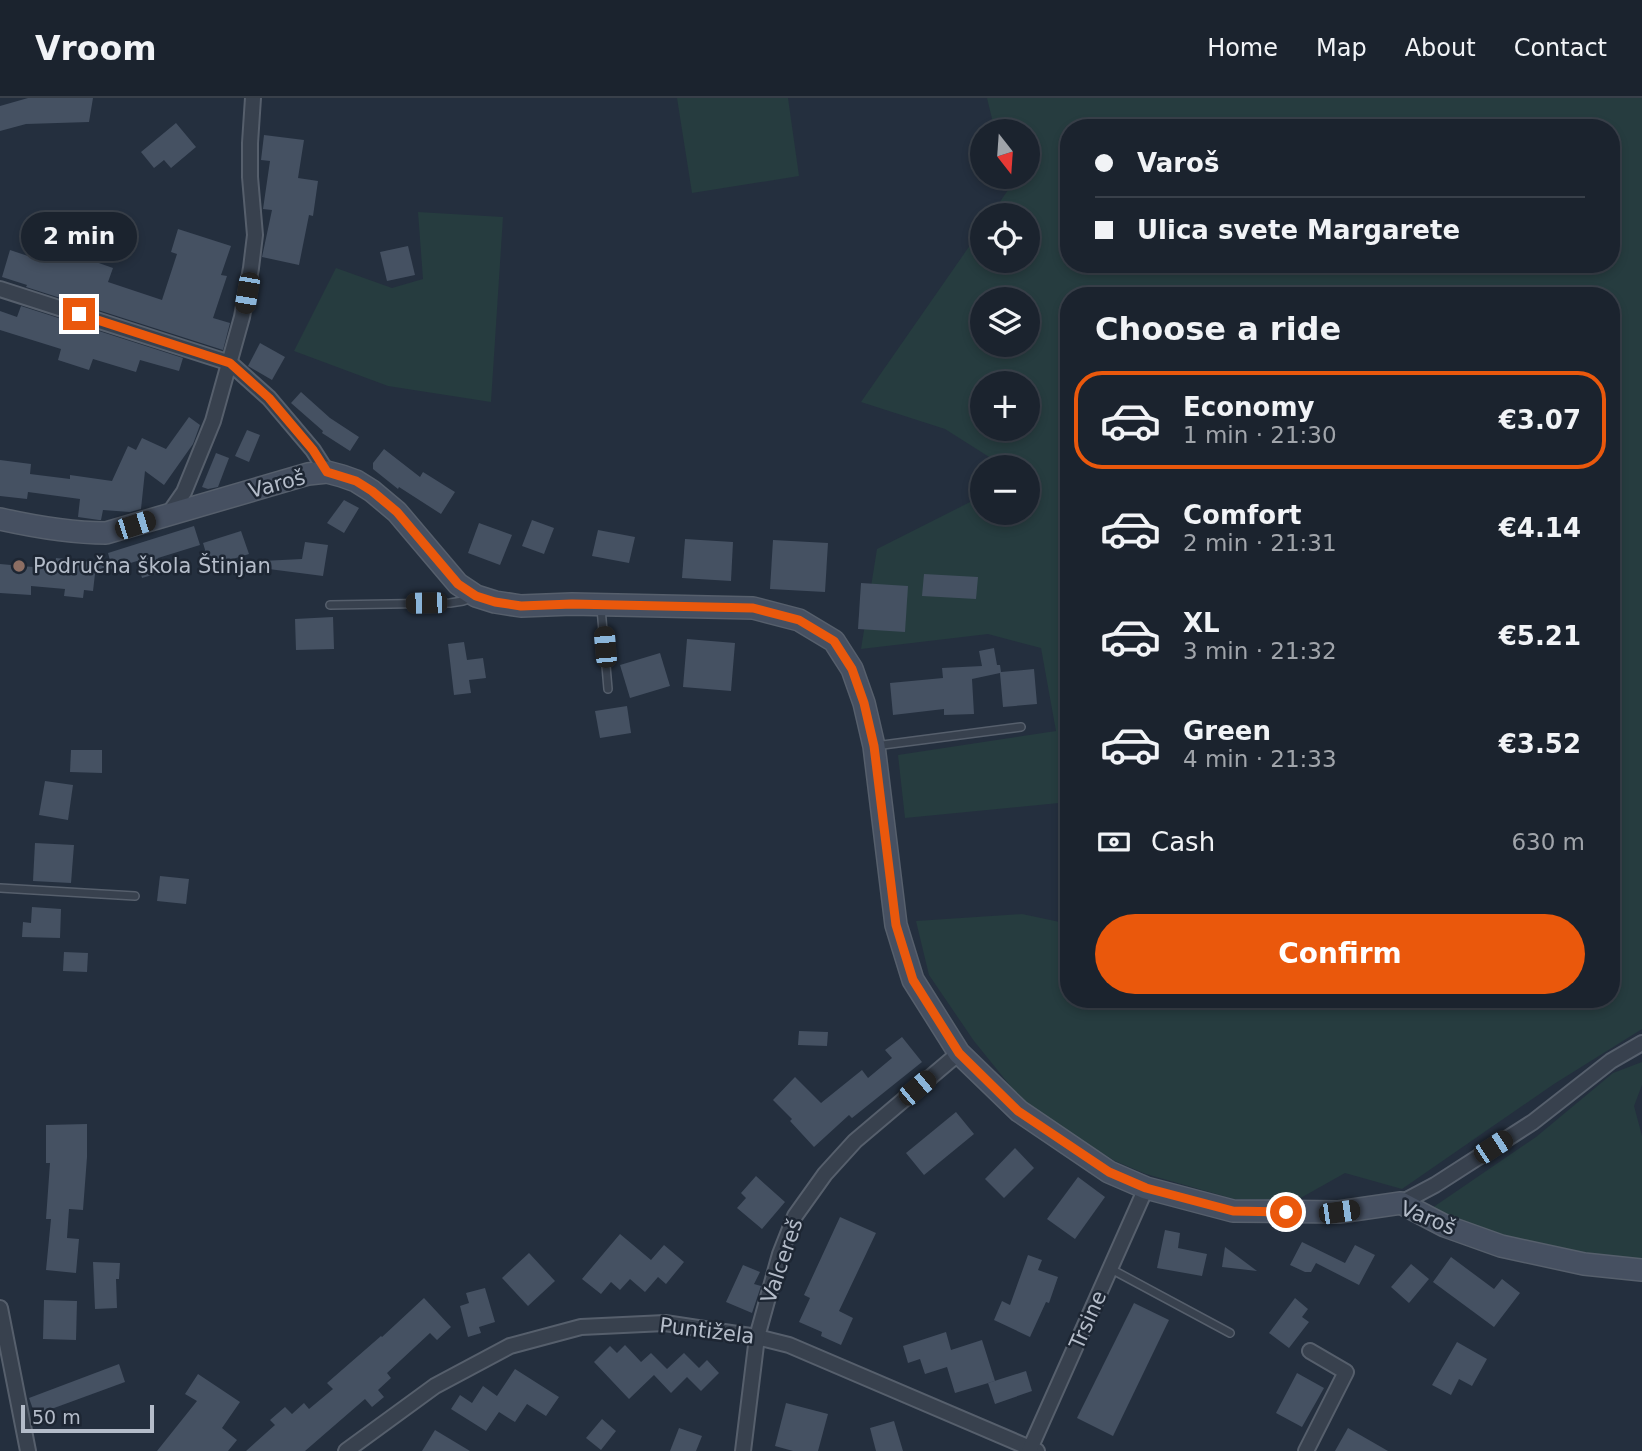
<!DOCTYPE html>
<meta charset="utf-8">
<style>
:root{--surface:#1b232e;--page:#282f3a;--text:#f1f3f6;--muted:#a0a4aa;--line:#39404a;--accent:#ea580c}
body{margin:0;font-family:"DejaVu Sans",sans-serif;background:var(--page);color:var(--text);height:100vh;display:flex;flex-direction:column;font-size:26px;white-space:nowrap}
*{box-sizing:border-box;margin:0}
p{font-size:23px;color:var(--muted)}
.icon{flex:none;width:38px;height:38px;fill:none;stroke:currentColor;stroke-width:2;stroke-linecap:round;stroke-linejoin:round}
.map{position:relative;flex:1;overflow:hidden}
.sheet{position:absolute;left:1060px;top:189px;width:560px;height:721px;display:flex;flex-direction:column;background:var(--surface);border-radius:28px;box-shadow:0 4px 10px #0003,0 0 0 2px var(--line)}
.sheet>*{flex:none}
.top-card{position:absolute;left:1060px;top:21px;width:560px;height:154px;border-radius:28px;box-shadow:0 4px 10px #0003,0 0 0 2px var(--line);display:grid;align-content:center;height:154px;padding:0 35px;background:var(--surface)}
.needle{width:46px;rotate:163deg}
.fabs{position:absolute;left:970px;top:21px;display:grid;gap:14px}
.fabs a{display:grid;place-items:center;width:70px;height:70px;border-radius:50%;background:var(--surface);box-shadow:0 4px 10px #0003,0 0 0 2px var(--line);font-size:35px}
.scale{position:absolute;left:21px;bottom:18px;width:133px;box-sizing:border-box;padding-left:7px;border:4px solid #b4bcc9;border-top:0;font-size:19px;line-height:24px;white-space:nowrap;color:#b4bcc9;-webkit-text-stroke:5px #1d2633;paint-order:stroke}
.end{position:absolute;width:32px;height:32px;margin:-16px;border:9px solid #ea580c;background:#fff;box-shadow:0 0 0 4px #fff}
.from{border-radius:50%}
.bubble{position:absolute;height:49px;border-radius:24px;background:var(--surface);box-shadow:0 4px 10px #0003,0 0 0 2px var(--line);font-size:23px;font-weight:700;line-height:49px;text-align:center}
.car{position:absolute;width:21px;height:42px;margin:-21px -10px;border-radius:9px;box-shadow:0 0 5px 2px #0007;background:linear-gradient(#222 24%,#8ab4d8 0 40%,#222 0 76%,#8ab4d8 0 86%,#222 0)}
.top-card b{display:flex;align-items:center;gap:24px;height:66px;font-size:26px}
.top-card b+b{border-top:2px solid var(--line)}
.top-card i{width:18px;height:18px;background:var(--text)}
ul{padding:0;list-style:none}
li{display:flex;align-items:center;gap:21px;height:98px;margin:0 14px 10px;padding:0 21px;border:4px solid transparent;border-radius:28px}
li div{flex:1}
li b{display:block;font-size:26px}
li em{font-style:normal;font-weight:700}
li.active{border-color:var(--accent)}
li>.icon{width:63px;height:63px;stroke-width:1.5}
h2{padding:0 35px;font-size:32px;line-height:84px}
.pay{display:flex;align-items:center;gap:18px;height:77px;padding:0 35px;font-size:26px}
.pay p{margin-inline-start:auto}
.action{display:flex;gap:14px;margin-top:auto;padding:14px 35px}
.action a{flex:1;height:80px;border-radius:42px;background:var(--accent);color:#fff;font-size:28px;font-weight:700;line-height:80px;text-align:center}
header{display:flex;align-items:center;gap:42px;box-sizing:border-box;height:98px;padding:0 35px;background:var(--surface);border-bottom:2px solid var(--line)}
header strong{font-size:33px}
nav{display:flex;gap:38px;margin-inline-start:auto;font-size:24px}
.map>svg:first-child{display:block}
.green{fill:#263c3f;fill-rule:evenodd}
.building{fill:#455162}
.lines{fill:none;stroke-linecap:round;stroke-linejoin:round}
.service-casing{stroke:#565f6c;stroke-width:10}
.minor-casing{stroke:#565f6c;stroke-width:18}
.secondary-casing{stroke:#565f6c;stroke-width:24}
.service{stroke:#38414e;stroke-width:7}
.minor{stroke:#38414e;stroke-width:14}
.secondary{stroke:#465061;stroke-width:21}
.route{stroke:#ea580c;stroke-width:9}
.education-dot{fill:#8d6e63;stroke:#1d2633;stroke-width:2.5}
.labels{text-anchor:middle;stroke-width:5;stroke-linejoin:round;paint-order:stroke}
.street-label{font-size:21px;fill:#b4bcc9;stroke:#1d2633}
.poi-label{font-size:21px;fill:#b4bcc9;stroke:#1d2633;text-anchor:start}
</style>
<header>
<strong>Vroom</strong>
<nav><a>Home</a><a>Map</a><a>About</a><a>Contact</a></nav>
</header>
<div class="map">
<svg width="1642" height="1353" viewBox="0 0 1642 1353">
<rect width="100%" height="100%" fill="#242f3e"/>
<!-- green -->
<g class="green">
<polygon points="677,0 788,0 799,78 692,95"/>
<path d="M987,0H1642V931L1554,986L1402,1091L1345,1075L1297,1102L1234,1101L1146,1076L1115,1063L1045,1020L1020,1000L974,943L929,877L916,823L1022,816L1069,826V901H1612V198H1069V704L905,720L898,657L1056,633L1041,550L988,536L861,551L877,451L982,398V415H1027V369H1005L945,331L861,304L982,130V163H1027V117H991L1008,92L1005,79H1027V33H995ZM1069,30H1612V166H1069ZM982,201H1027V247H982ZM982,285H1027V331H982Z"/>
<polygon points="418,114 503,119 491,304 388,288 294,253 336,170 392,190 423,181"/>
<polygon points="1642,964 1642,987 1634,1008 1642,1038 1642,1161 1583,1157 1500,1138 1432,1110 1536,1039 1613,975"/>
</g>
<!-- building -->
<g class="building">
<polygon points="28,0 93,0 89,24 26,26 0,33 0,8"/>
<polygon points="176,25 196,49 171,70 164,62 154,70 141,54"/>
<polygon points="264,37 304,42 298,80 318,83 313,118 309,117 299,167 262,159 272,112 263,111 270,63 261,62"/>
<polygon points="67,122 87,130 76,157 113,170 108,184 162,202 177,156 171,154 178,131 231,148 221,177 227,178 213,220 230,225 223,252 26,189 27,187 2,179 10,152 49,165"/>
<polygon points="408,148 415,177 387,183 380,154"/>
<polygon points="21,208 183,260 179,273 140,262 136,274 93,261 89,272 58,262 61,251 0,232 0,213 17,219"/>
<polygon points="260,245 285,259 272,282 248,268"/>
<polygon points="301,294 330,320 359,339 350,353 322,335 323,333 291,305"/>
<polygon points="189,319 200,327 193,346 164,387 145,373 141,411 130,414 103,412 101,422 99,422 78,419 80,401 28,394 27,401 0,398 0,362 31,366 30,376 70,381 70,377 112,383 128,348 136,352 142,340 166,351"/>
<polygon points="247,332 260,337 249,364 235,358"/>
<polygon points="384,351 420,379 423,374 455,394 441,416 399,389 398,391 373,371 373,365"/>
<polygon points="216,355 229,360 218,389 208,391 202,389"/>
<polygon points="344,402 359,410 344,435 327,425"/>
<polygon points="532,422 554,430 544,456 522,448"/>
<polygon points="479,425 512,437 500,467 468,455"/>
<polygon points="194,428 200,447 158,460 162,474 142,480 137,463 95,476 93,493 84,492 83,500 64,498 65,491 31,488 31,497 0,495 0,466 55,471 56,460 111,466 108,455"/>
<polygon points="598,432 635,439 629,465 592,458"/>
<polygon points="241,433 249,456 210,468 203,445"/>
<polygon points="685,441 733,444 731,483 682,480"/>
<polygon points="773,442 828,445 825,494 770,491"/>
<polygon points="305,444 328,447 323,478 261,470 262,463 302,461"/>
<polygon points="924,476 978,479 976,501 922,498"/>
<polygon points="861,485 908,488 905,534 858,531"/>
<polygon points="333,519 334,551 296,552 295,521"/>
<polygon points="687,541 735,545 731,593 683,589"/>
<polygon points="464,544 467,562 483,560 486,580 469,582 471,595 454,597 448,546"/>
<polygon points="994,550 997,567 1000,567 1001,574 1034,571 1037,606 1003,609 1000,575 972,581 974,616 944,617 944,611 893,617 890,585 943,580 942,570 982,568 979,553"/>
<polygon points="660,555 670,588 630,600 620,567"/>
<polygon points="627,608 631,635 600,640 595,613"/>
<polygon points="71,652 102,652 102,675 70,674"/>
<polygon points="45,683 73,687 68,722 39,717"/>
<polygon points="35,745 74,747 71,785 33,783"/>
<polygon points="160,778 189,781 186,806 157,803"/>
<polygon points="32,809 61,811 60,840 22,839 23,824 31,825"/>
<polygon points="64,854 88,855 87,874 63,873"/>
<polygon points="799,933 828,934 827,948 798,947"/>
<polygon points="902,939 922,964 852,1020 849,1017 814,1049 790,1023 792,1021 773,1002 795,979 821,1005 862,972 868,980 892,960 885,952"/>
<polygon points="956,1014 974,1036 924,1077 906,1055"/>
<polygon points="87,1026 87,1059 83,1112 69,1111 67,1140 79,1141 76,1175 46,1172 51,1121 46,1121 50,1065 46,1065 46,1027"/>
<polygon points="1015,1050 1034,1070 1004,1100 985,1081"/>
<polygon points="756,1078 785,1104 762,1131 737,1110 746,1100 741,1095"/>
<polygon points="1078,1079 1105,1099 1075,1141 1047,1121"/>
<polygon points="840,1119 876,1135 839,1213 853,1220 841,1247 821,1238 822,1234 799,1224 810,1200 804,1197"/>
<polygon points="1165,1132 1180,1135 1178,1150 1207,1156 1202,1178 1157,1170"/>
<polygon points="620,1136 651,1162 664,1147 684,1164 666,1186 658,1179 645,1194 630,1181 620,1192 611,1184 601,1196 582,1181"/>
<polygon points="1302,1144 1345,1165 1355,1147 1375,1157 1359,1187 1316,1165 1311,1174 1305,1174 1290,1167"/>
<polygon points="1225,1149 1257,1173 1222,1169"/>
<polygon points="529,1155 555,1183 528,1208 502,1180"/>
<polygon points="1028,1157 1042,1162 1038,1172 1058,1179 1049,1205 1046,1204 1030,1239 994,1222 1002,1203 1010,1207"/>
<polygon points="1451,1159 1494,1191 1502,1181 1520,1195 1494,1229 1433,1184"/>
<polygon points="93,1164 120,1165 119,1181 116,1181 117,1210 95,1211"/>
<polygon points="1411,1166 1429,1181 1409,1205 1391,1189"/>
<polygon points="743,1167 760,1174 754,1186 761,1188 752,1215 726,1204"/>
<polygon points="485,1190 495,1224 479,1229 481,1235 468,1239 460,1208 469,1205 466,1195"/>
<polygon points="424,1200 451,1229 437,1242 430,1235 387,1275 391,1280 378,1292 384,1299 372,1309 365,1301 305,1353 246,1353 275,1327 270,1322 285,1309 292,1316 304,1305 309,1311 333,1291 327,1285 381,1238 382,1239"/>
<polygon points="1295,1200 1308,1211 1302,1219 1309,1224 1289,1250 1269,1235"/>
<polygon points="44,1202 77,1203 76,1242 43,1241"/>
<polygon points="1134,1205 1169,1222 1113,1338 1077,1320"/>
<polygon points="946,1234 951,1252 982,1242 995,1283 955,1295 947,1269 925,1276 920,1261 908,1265 903,1248"/>
<polygon points="1457,1244 1487,1261 1472,1288 1459,1281 1451,1297 1432,1287"/>
<polygon points="625,1247 641,1264 651,1255 667,1271 684,1255 699,1270 707,1262 719,1275 701,1293 687,1279 671,1295 654,1277 629,1301 594,1264 610,1248 617,1255"/>
<polygon points="119,1266 125,1284 35,1317 29,1300"/>
<polygon points="515,1271 559,1299 546,1318 527,1306 515,1324 499,1314 486,1333 451,1311 460,1297 472,1305 483,1288 497,1298"/>
<polygon points="1026,1273 1032,1293 995,1306 988,1285"/>
<polygon points="1297,1275 1324,1290 1302,1329 1276,1315"/>
<polygon points="198,1276 240,1304 222,1330 237,1342 228,1353 157,1353 197,1303 185,1296"/>
<polygon points="786,1305 828,1316 818,1353 793,1353 775,1348"/>
<polygon points="602,1321 616,1333 601,1352 586,1340"/>
<polygon points="894,1323 903,1353 876,1353 870,1330"/>
<polygon points="679,1330 702,1338 696,1353 670,1353"/>
<polygon points="1348,1330 1388,1353 1335,1353"/>
<polygon points="435,1332 470,1353 422,1353"/>
</g>
<g class="lines">
<!-- service casing -->
<g class="service-casing">
<g id="service">
<polyline points="330,507 450,505 463,503 472,500"/>
<polyline points="601,510 608,591"/>
<polyline points="875,648 1021,629"/>
<polyline points="0,790 135,798"/>
<polyline points="1111,1171 1230,1235"/>
</g>
</g>
<!-- minor casing -->
<g class="minor-casing">
<g id="minor">
<polyline points="0,191 230,265 269,300 313,352 327,374"/>
<polyline points="168,417 184,394 213,323 242,219 251,170 255,137 250,79 250,45 253,0"/>
<polyline points="1401,1105 1435,1087 1533,1024 1611,963 1642,945"/>
<polyline points="0,1210 28,1353"/>
<polyline points="346,1353 435,1288 510,1248 581,1229 665,1225 757,1239 789,1247 1037,1353"/>
<polyline points="743,1353 757,1239 780,1156 795,1118 825,1076 855,1043 959,955"/>
<polyline points="1029,1353 1146,1090"/>
<polyline points="1306,1353 1346,1274 1310,1253"/>
</g>
</g>
<!-- secondary casing -->
<g class="secondary-casing">
<path id="secondary" d="M0,421C36,429 70,435 106,435L308,376L327,374L342,378L356,383L372,393L397,414L458,486L476,498L495,504L521,508L572,506L753,510L799,522L834,543L852,571L864,605L874,648L896,827L913,882L959,955L1019,1013L1109,1074L1146,1090L1233,1113L1339,1114L1401,1105L1445,1128L1501,1148L1584,1166L1642,1172"/>
</g>
<!-- service -->
<use href="#service" class="service"/>
<!-- minor -->
<use href="#minor" class="minor"/>
<!-- secondary -->
<use href="#secondary" class="secondary"/>
</g>
<g class="lines">
<!-- route -->
<polyline class="route" points="79,216 230,265 269,300 313,352 327,374 356,383 372,393 397,414 458,486 476,498 495,504 521,508 572,506 753,510 799,522 834,543 852,571 864,605 874,648 896,827 913,882 959,955 1018,1013 1109,1074 1146,1090 1233,1113 1286,1114"/>
</g>
<!-- markers -->
<circle class="education-dot" cx="19" cy="468" r="7"/>
<g class="labels">
<!-- street labels -->
<g class="street-label">
<text transform="translate(277 386) rotate(-15)" y="7">Varoš</text>
<text transform="translate(1428 1120) rotate(22)" y="7">Varoš</text>
<text transform="translate(782 1163) rotate(-71)" y="7">Valcereš</text>
<text transform="translate(1088 1222) rotate(-66)" y="7">Trsine</text>
<text transform="translate(707 1233) rotate(7)" y="7">Puntižela</text>
</g>
<!-- poi labels -->
<g class="poi-label">
<text x="33" y="475">Područna škola Štinjan</text>
</g>
</g>
</svg>
<div class="fabs">
<a><svg class="needle" viewBox="-14 -14 28 28"><path d="M0-13l5 13h-10z" fill="#e53935"/><path d="M0 13l5-13h-10z" fill="#a0a4aa"/></svg></a>
<a><svg class="icon" aria-label="locate" viewBox="0 0 24 24"><circle cx="12" cy="12" r="6"/><path d="M12 2v4M12 18v4M2 12h4M18 12h4"/></svg></a>
<a><svg class="icon" aria-label="layers" viewBox="0 0 24 24"><path d="M12 4l9 5-9 5-9-5zM3 14l9 5 9-5"/></svg></a>
<a>+</a>
<a>−</a>
</div>
<div class="scale">50 m</div>
<i class="end from" style="left:1286px;top:1114px"></i>
<i class="end" style="left:79px;top:216px"></i>
<div class="bubble" style="left:21px;top:114px;width:116px">2 min</div>
<i class="car" style="left:247px;top:195px;rotate:190deg"></i>
<i class="car" style="left:135px;top:427px;rotate:72deg"></i>
<i class="car" style="left:426px;top:505px;rotate:269deg"></i>
<i class="car" style="left:605px;top:549px;rotate:355deg"></i>
<i class="car" style="left:917px;top:990px;rotate:50deg"></i>
<i class="car" style="left:1493px;top:1049px;rotate:57deg"></i>
<i class="car" style="left:1339px;top:1114px;rotate:82deg"></i>
<div class="top-card">
<b><i class="from"></i>Varoš</b>
<b><i></i>Ulica svete Margarete</b>
</div>
<section class="sheet">
<h2>Choose a ride</h2>
<ul>
<li class="active"><svg class="icon" aria-label="car" viewBox="0 0 24 24"><path d="M5 17H2v-5l4-1 3-4h7l3 4 3 1v5h-3M9 17h6M6 11h13"/><circle cx="7" cy="17" r="2"/><circle cx="17" cy="17" r="2"/></svg><div><b>Economy</b><p>1 min · 21:30</p></div><em>€3.07</em></li>
<li><svg class="icon" aria-label="car" viewBox="0 0 24 24"><path d="M5 17H2v-5l4-1 3-4h7l3 4 3 1v5h-3M9 17h6M6 11h13"/><circle cx="7" cy="17" r="2"/><circle cx="17" cy="17" r="2"/></svg><div><b>Comfort</b><p>2 min · 21:31</p></div><em>€4.14</em></li>
<li><svg class="icon" aria-label="car" viewBox="0 0 24 24"><path d="M5 17H2v-5l4-1 3-4h7l3 4 3 1v5h-3M9 17h6M6 11h13"/><circle cx="7" cy="17" r="2"/><circle cx="17" cy="17" r="2"/></svg><div><b>XL</b><p>3 min · 21:32</p></div><em>€5.21</em></li>
<li><svg class="icon" aria-label="car" viewBox="0 0 24 24"><path d="M5 17H2v-5l4-1 3-4h7l3 4 3 1v5h-3M9 17h6M6 11h13"/><circle cx="7" cy="17" r="2"/><circle cx="17" cy="17" r="2"/></svg><div><b>Green</b><p>4 min · 21:33</p></div><em>€3.52</em></li>
</ul>
<div class="pay"><svg class="icon" aria-label="cash" viewBox="0 0 24 24"><path d="M3 7h18v10H3z"/><circle cx="12" cy="12" r="2"/></svg>Cash<p>630 m</p></div>
<div class="action"><a>Confirm</a></div>
</section>
</div>
